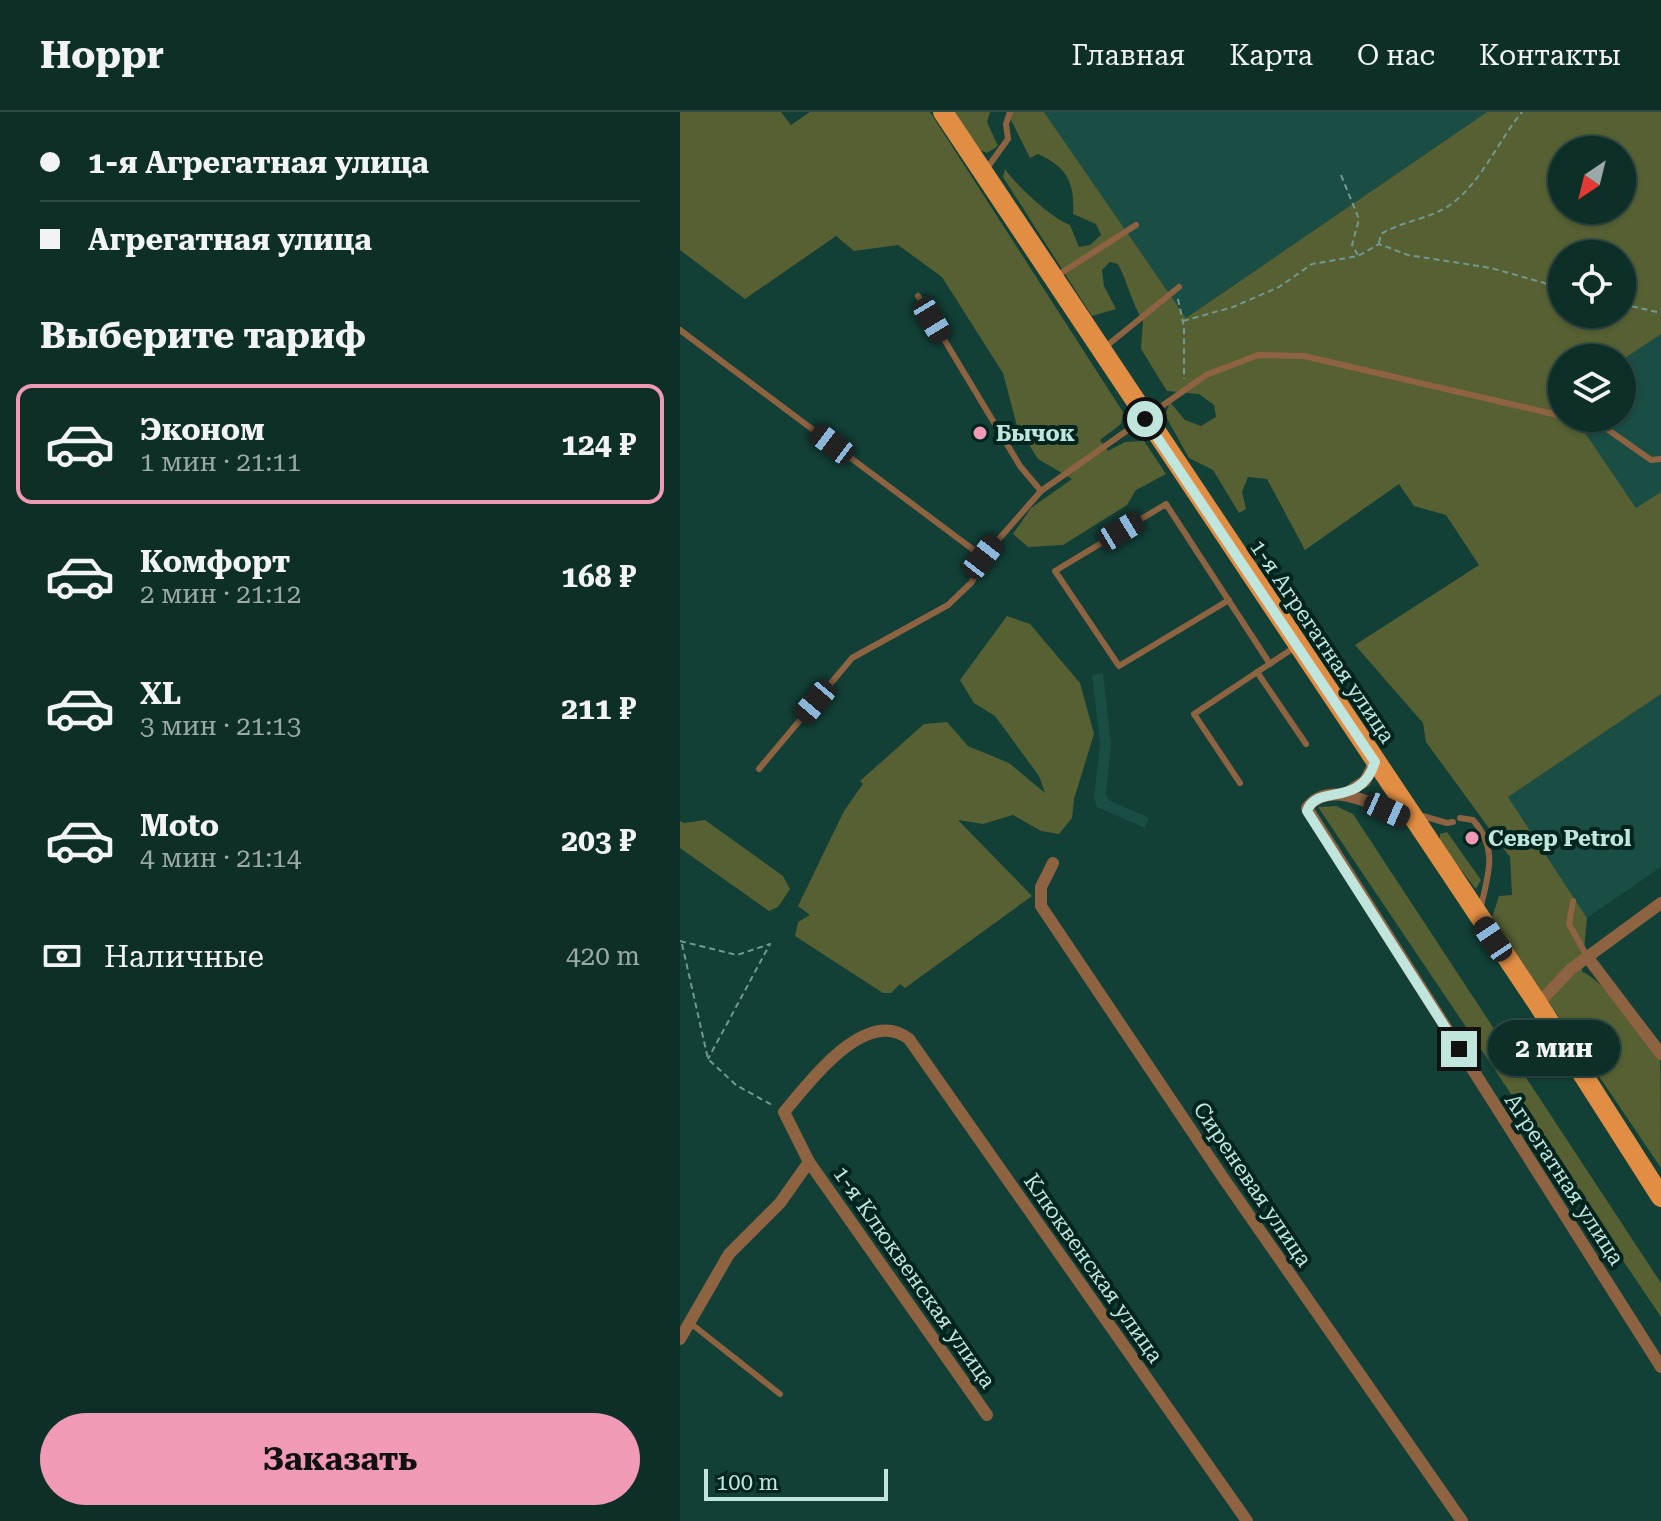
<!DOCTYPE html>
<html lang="ru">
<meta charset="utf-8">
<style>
:root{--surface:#0e2f28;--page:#1c3b34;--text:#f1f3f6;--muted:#9ba9a8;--line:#2e4a45;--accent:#f09ab6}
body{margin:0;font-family:"Roboto Serif",serif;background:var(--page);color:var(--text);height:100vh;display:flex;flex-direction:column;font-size:30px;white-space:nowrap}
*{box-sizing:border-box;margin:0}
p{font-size:26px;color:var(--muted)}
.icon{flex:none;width:44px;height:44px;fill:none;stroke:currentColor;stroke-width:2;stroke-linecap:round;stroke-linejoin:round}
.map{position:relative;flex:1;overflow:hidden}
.details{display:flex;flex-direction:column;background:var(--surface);width:680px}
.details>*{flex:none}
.guide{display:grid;align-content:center;height:176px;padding:0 40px;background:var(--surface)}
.needle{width:52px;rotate:215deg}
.controls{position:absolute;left:868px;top:24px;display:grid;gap:16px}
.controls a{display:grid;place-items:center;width:88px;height:88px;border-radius:50%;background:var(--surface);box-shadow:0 2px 6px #0004,0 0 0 2px var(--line);font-size:40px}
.scale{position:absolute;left:24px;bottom:20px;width:184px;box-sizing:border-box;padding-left:8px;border:4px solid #bfe5dc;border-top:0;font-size:22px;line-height:28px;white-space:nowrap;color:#bfe5dc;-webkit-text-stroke:6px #01241e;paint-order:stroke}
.end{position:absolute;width:36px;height:36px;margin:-18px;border:10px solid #bfe5dc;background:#111;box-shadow:0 0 0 4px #111}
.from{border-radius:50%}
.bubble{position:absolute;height:56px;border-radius:28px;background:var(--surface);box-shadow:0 2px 6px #0004,0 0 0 2px var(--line);font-size:26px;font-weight:700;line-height:56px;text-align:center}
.car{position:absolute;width:24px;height:48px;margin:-24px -12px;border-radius:10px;box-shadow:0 0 6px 2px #0007;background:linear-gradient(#222 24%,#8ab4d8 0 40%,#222 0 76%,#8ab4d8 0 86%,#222 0)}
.guide b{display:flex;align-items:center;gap:28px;height:76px;font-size:30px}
.guide b+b{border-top:2px solid var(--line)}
.guide i{width:20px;height:20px;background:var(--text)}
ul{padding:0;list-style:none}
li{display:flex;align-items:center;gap:24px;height:120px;margin:0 16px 12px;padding:0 24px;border:4px solid transparent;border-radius:16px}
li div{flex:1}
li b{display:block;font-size:30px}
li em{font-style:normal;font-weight:700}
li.selected{border-color:var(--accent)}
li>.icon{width:72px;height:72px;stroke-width:1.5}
h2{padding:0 40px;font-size:36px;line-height:96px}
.pay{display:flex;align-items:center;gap:20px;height:88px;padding:0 40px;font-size:30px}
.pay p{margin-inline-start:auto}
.primary-button{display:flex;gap:16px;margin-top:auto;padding:16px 40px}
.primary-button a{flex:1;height:92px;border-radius:48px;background:var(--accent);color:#111;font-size:32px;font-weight:700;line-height:92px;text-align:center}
header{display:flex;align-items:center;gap:48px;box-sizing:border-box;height:112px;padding:0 40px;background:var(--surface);border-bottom:2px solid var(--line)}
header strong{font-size:38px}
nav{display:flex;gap:44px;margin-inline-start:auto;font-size:28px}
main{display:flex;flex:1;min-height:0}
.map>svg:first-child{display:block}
.built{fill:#1a4d44}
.green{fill:#576033;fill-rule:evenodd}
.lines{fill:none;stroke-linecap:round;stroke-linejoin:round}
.path{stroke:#709990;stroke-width:2;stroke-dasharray:6 4;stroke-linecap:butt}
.service{stroke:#8d6342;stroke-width:6}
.minor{stroke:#8d6342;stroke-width:12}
.primary{stroke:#e18d43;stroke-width:20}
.route{stroke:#bfe5dc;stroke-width:10}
.poi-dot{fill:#f09ab6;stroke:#01241e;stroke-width:3}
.labels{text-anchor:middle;stroke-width:8;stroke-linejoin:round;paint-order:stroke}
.poi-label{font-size:22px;font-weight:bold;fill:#bfe5dc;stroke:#01241e;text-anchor:start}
.street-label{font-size:22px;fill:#bfe5dc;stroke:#01241e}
</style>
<header>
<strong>Hoppr</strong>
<nav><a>Главная</a><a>Карта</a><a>О нас</a><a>Контакты</a></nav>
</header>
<main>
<section class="details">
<div class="guide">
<b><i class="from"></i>1-я Агрегатная улица</b>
<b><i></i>Агрегатная улица</b>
</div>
<h2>Выберите тариф</h2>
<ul>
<li class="selected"><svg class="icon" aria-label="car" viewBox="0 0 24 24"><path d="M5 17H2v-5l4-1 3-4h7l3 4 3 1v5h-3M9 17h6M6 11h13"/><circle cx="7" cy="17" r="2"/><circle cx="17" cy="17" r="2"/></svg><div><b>Эконом</b><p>1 мин · 21:11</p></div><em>124 ₽</em></li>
<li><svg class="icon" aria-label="car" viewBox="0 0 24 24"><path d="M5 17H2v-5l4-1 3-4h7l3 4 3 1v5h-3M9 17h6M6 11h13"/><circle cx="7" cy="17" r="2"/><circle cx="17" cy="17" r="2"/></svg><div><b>Комфорт</b><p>2 мин · 21:12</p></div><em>168 ₽</em></li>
<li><svg class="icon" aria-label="car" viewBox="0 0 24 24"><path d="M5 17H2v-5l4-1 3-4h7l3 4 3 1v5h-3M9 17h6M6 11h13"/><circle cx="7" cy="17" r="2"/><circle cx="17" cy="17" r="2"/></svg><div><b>XL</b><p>3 мин · 21:13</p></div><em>211 ₽</em></li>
<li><svg class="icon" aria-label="car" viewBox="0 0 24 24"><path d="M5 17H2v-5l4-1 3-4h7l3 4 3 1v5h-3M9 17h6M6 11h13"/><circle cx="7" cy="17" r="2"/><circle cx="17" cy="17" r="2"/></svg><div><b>Moto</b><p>4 мин · 21:14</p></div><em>203 ₽</em></li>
</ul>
<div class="pay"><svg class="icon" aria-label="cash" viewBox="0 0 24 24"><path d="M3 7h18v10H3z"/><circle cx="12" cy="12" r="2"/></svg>Наличные<p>420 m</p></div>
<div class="primary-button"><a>Заказать</a></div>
</section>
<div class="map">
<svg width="981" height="1409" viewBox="0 0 981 1409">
<rect width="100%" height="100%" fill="#123f36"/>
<!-- built -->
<g class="built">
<polygon points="364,0 807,0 506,206"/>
<polygon points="981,222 981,380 956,396 895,306 942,306 942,248"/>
<polygon points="423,561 431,632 426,681 429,688 469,706 465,716 417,695 414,685 420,631 412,563"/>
<polygon points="981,582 981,755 907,806 828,685"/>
</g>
<!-- green -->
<g class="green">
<polygon points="0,0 101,0 111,13 130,0 250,0 443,300 441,312 420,328 428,339 445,330 464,329 486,362 456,378 447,393 383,433 348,435 333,422 351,396 392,367 358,347 337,314 323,261 262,165 218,133 174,139 156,124 65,187 0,138"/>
<polygon points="275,0 310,0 307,10 318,34 307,41 300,38"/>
<path d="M327,0H364L506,206L807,0H981V222L942,248L882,246V306H895L956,396L981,380V582L828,685L907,806L902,860C921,866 970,925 980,945C981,959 981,1036 981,1056L812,806L819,784L832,783L830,745L746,630L743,611L675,533L799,453L766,403L734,394L719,372L625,438L587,367L568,365L562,380L566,397L559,401L533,358L509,346L485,303L490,290L505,308L521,314L536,305L534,293L519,282L487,279L461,237L463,209C452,192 448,171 438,152L430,150L422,158L424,174L436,197L412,204L323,65L325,57C337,74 371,106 390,113L399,135L410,133L421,123L416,112L393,102C395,71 387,55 358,42L350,46ZM882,38H942V98H882ZM882,142H942V202H882Z"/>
<polygon points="327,504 350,512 400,571 414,622 394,687 392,706 379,722 361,719 333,703 303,712 278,708 352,784 225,876 220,872 211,881 203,881 115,824 118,810 130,803 118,794 164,699 183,672 180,669 244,612 267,610 288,634 329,651 365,681 359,664 315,604 294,591 280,568"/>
<polygon points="656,694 673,702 981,1171 981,1205 638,695"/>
<polygon points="25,708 103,764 110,777 98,795 89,799 0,736 0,709 4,711"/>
<polygon points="767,720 801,768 796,777 760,731 760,722"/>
</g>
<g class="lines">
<!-- path -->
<g class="path">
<polyline points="661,63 679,107 672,133 678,143"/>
<path d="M699,131L701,122C722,109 750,107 770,93C802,70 818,29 842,0"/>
<polyline points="498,187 504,215 504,267"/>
<polyline points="942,192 981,201"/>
<polyline points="503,209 553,195 599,175 632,152 678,144 699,132 728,143 811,156 882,176"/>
<polyline points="0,829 57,843 90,832 28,947"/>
<polyline points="2,832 28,947 56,973 92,993"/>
</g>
<!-- service -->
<g class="service">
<polyline points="307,56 328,27 326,12 330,0"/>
<polyline points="375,165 456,113"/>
<polyline points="238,184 340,354 361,379"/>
<polyline points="0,218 303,445"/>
<polyline points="424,236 499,175"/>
<polyline points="889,306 927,317 971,348 981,347"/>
<polyline points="549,488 439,554 375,459 486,392 590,552"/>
<polyline points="577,560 626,632"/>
<polyline points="79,657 172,546 268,493 292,470 303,445 361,379 526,263 578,243 624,244 882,304"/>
<polyline points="560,671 514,602 615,535"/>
<polyline points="739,703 767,711 773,710"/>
<path d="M780,706L793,708C819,737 808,763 800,798"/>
<polyline points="893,789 889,812 908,846"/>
<polyline points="9,1210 100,1282"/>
</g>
<!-- minor -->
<g class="minor">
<polyline points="665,682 685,669 695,650"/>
<path d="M730,705L724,706C698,694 649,666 627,696L981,1255"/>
<polyline points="373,751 361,775 361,794 544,1067 782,1409"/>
<polyline points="908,846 981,942"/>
<polyline points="858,892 891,857 981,791"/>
<polyline points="129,1050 307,1303"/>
<path d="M0,1227L49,1142L100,1091L129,1050L104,1000C130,970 186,893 229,927L567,1409"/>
</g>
<!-- primary -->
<polyline class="primary" points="263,0 858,892 981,1085"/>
</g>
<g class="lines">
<!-- route -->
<path class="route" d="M465,307L695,650C680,697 637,671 627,699L779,937"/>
</g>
<!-- markers -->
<g class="poi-dot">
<circle cx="300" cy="321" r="8"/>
<circle cx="792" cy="726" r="8"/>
</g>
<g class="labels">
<!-- poi labels -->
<g class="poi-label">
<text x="316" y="329">Бычок</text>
<text x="808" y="734">Север Petrol</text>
</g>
<!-- street labels -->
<g class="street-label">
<text transform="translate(643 529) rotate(56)" y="8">1-я Агрегатная улица</text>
<text transform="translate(885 1067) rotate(57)" y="8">Агрегатная улица</text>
<text transform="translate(573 1072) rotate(56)" y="8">Сиреневая улица</text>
<text transform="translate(414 1156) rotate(55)" y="8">Клюквенская улица</text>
<text transform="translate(235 1165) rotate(55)" y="8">1-я Клюквенская улица</text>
</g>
</g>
</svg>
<div class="controls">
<a><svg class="needle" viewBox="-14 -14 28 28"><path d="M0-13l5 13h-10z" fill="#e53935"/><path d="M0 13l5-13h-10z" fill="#9ba9a8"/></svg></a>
<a><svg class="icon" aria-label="locate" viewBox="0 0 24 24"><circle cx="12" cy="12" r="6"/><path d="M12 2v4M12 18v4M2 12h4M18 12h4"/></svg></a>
<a><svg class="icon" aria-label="layers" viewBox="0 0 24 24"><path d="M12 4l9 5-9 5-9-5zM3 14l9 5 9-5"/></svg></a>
</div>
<div class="scale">100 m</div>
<i class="end from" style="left:465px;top:307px"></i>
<i class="end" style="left:779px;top:937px"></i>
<div class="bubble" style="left:808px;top:908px;width:132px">2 мин</div>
<i class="car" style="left:252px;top:208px;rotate:149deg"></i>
<i class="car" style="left:152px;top:332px;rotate:307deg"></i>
<i class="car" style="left:441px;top:419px;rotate:59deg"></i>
<i class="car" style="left:303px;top:445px;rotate:38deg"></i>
<i class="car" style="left:135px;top:590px;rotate:220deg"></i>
<i class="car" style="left:707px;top:698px;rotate:114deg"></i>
<i class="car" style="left:813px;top:827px;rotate:326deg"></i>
</div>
</main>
